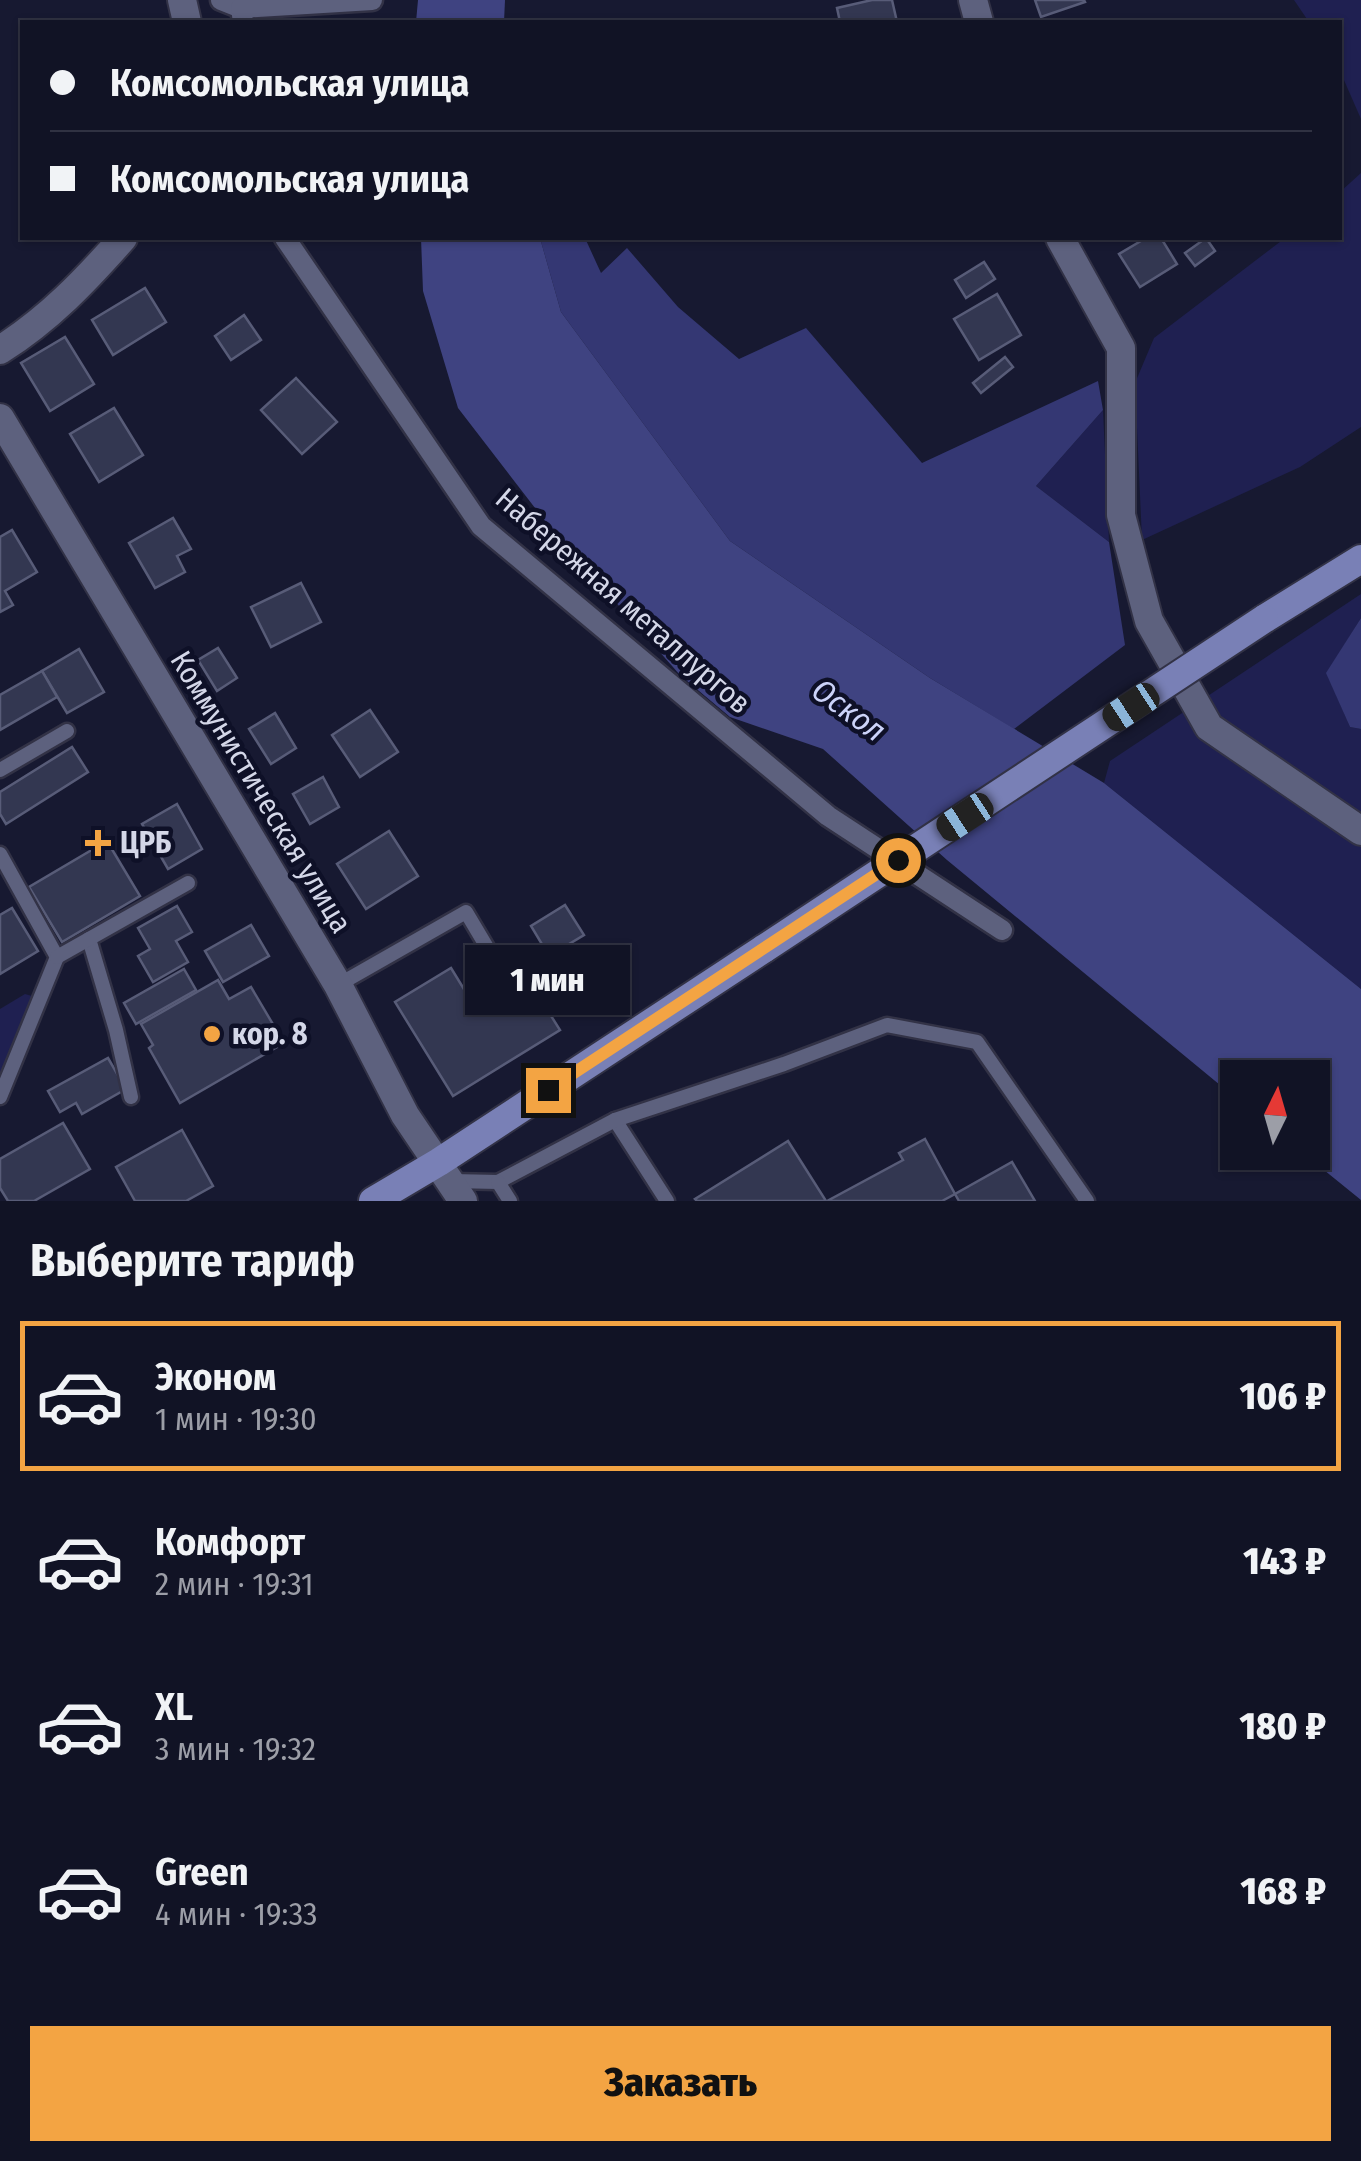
<!DOCTYPE html>
<html lang="ru">
<meta charset="utf-8">
<style>
:root{--surface:#111325;--page:#1e2032;--text:#f1f3f6;--muted:#9c9ea7;--line:#303242;--accent:#f3a443}
body{margin:0;font-family:"Fira Sans Condensed",sans-serif;background:var(--page);color:var(--text);height:100vh;display:flex;flex-direction:column;font-size:38px;white-space:nowrap}
*{box-sizing:border-box;margin:0}
p{font-size:32px;color:var(--muted)}
.icon{flex:none;width:55px;height:55px;fill:none;stroke:currentColor;stroke-width:2;stroke-linecap:round;stroke-linejoin:round}
.map{position:relative;height:1201px;overflow:hidden}
.details{display:flex;flex-direction:column;background:var(--surface);flex:1}
.details>*{flex:none}
.banner{position:absolute;left:20px;top:20px;width:1322px;height:220px;border-radius:0px;box-shadow:0 2px 8px #0004,0 0 0 2px var(--line);display:grid;align-content:center;height:220px;padding:0 30px;background:var(--surface)}
.needle{width:65px;rotate:5deg}
.tools{position:absolute;left:1220px;top:1060px;display:grid;gap:20px}
.tools a{display:grid;place-items:center;width:110px;height:110px;border-radius:0px;background:var(--surface);box-shadow:0 2px 8px #0004,0 0 0 2px var(--line);font-size:50px}
.end{position:absolute;width:45px;height:45px;margin:-22px;border:12px solid #f3a443;background:#111;box-shadow:0 0 0 5px #111}
.from{border-radius:50%}
.bubble{position:absolute;height:70px;border-radius:0px;background:var(--surface);box-shadow:0 2px 8px #0004,0 0 0 2px var(--line);font-size:32px;font-weight:800;line-height:70px;text-align:center}
.car{position:absolute;width:30px;height:60px;margin:-30px -15px;border-radius:12px;box-shadow:0 0 8px 2px #0007;background:linear-gradient(#222 24%,#8ab4d8 0 40%,#222 0 76%,#8ab4d8 0 86%,#222 0)}
.banner b{display:flex;align-items:center;gap:35px;height:95px;font-size:38px}
.banner b+b{border-top:2px solid var(--line)}
.banner i{width:25px;height:25px;background:var(--text)}
ul{padding:0;list-style:none}
li{display:flex;align-items:center;gap:30px;height:150px;margin:0 20px 15px;padding:0 10px;border:5px solid transparent;border-radius:0px}
li div{flex:1}
li b{display:block;font-size:38px}
li em{font-style:normal;font-weight:800}
li.on{border-color:var(--accent)}
li>.icon{width:90px;height:90px;stroke-width:1.5}
h2{padding:0 30px;font-size:45px;line-height:120px}
.button{display:flex;gap:20px;margin-top:auto;padding:20px 30px}
.button a{flex:1;height:115px;border-radius:0px;background:var(--accent);color:#111;font-size:40px;font-weight:800;line-height:115px;text-align:center}
.map>svg:first-child{display:block}
.green{fill:#1f2051}
.forest{fill:#343773}
.water{fill:#3f4381}
.building{fill:#333751;stroke:#585c78;stroke-width:2.5}
.lines{fill:none;stroke-linecap:round;stroke-linejoin:round}
.service-casing{stroke:#323246;stroke-width:19}
.pedestrian-casing{stroke:#323246;stroke-width:25}
.minor-casing{stroke:#323246;stroke-width:32}
.primary-casing{stroke:#323246;stroke-width:32}
.service{stroke:#5d617e;stroke-width:14}
.pedestrian{stroke:#5d617e;stroke-width:20}
.minor{stroke:#5d617e;stroke-width:28}
.primary{stroke:#7980b6;stroke-width:28}
.primary-bridge-casing{stroke:#323246;stroke-width:32;stroke-linecap:butt}
.primary-bridge{stroke:#7980b6;stroke-width:28}
.route{stroke:#f3a443;stroke-width:12}
.poi-dot{fill:#f3a443;stroke:#0e1027;stroke-width:4}
.labels{text-anchor:middle;stroke-width:9;stroke-linejoin:round;paint-order:stroke}
.street-label{font-size:30px;fill:#d4d7e8;stroke:#0e1027}
.poi-label{font-size:30px;font-weight:bold;fill:#d4d7e8;stroke:#0e1027;text-anchor:start}
.water-label{font-size:32px;font-style:italic;fill:#ccd3f9;stroke:#0e1027}
</style>
<div class="map">
<svg width="1361" height="1201" viewBox="0 0 1361 1201">
<rect width="100%" height="100%" fill="#171931"/>
<!-- green -->
<g class="green">
<polygon points="1294,0 1361,0 1361,119 1340,71 1340,22 1309,22"/>
<polygon points="1361,173 1361,427 1300,467 1142,540 1135,383 1154,338 1285,238 1340,238 1340,192"/>
<polygon points="1103,410 1109,542 1036,486"/>
<polygon points="1361,594 1361,618 1327,673 1350,727 1361,729 1361,989 1104,783 1110,761"/>
<polygon points="25,994 32,996 0,1073 0,1009"/>
</g>
<!-- forest -->
<g class="forest">
<polygon points="540,238 585,238 601,273 627,248 678,307 739,359 806,328 922,463 1098,381 1103,410 1036,486 1109,542 1125,645 1014,729 930,678 730,541 561,312"/>
<polygon points="1361,618 1361,729 1350,727 1326,673"/>
</g>
<!-- water -->
<g class="water">
<polygon points="418,0 505,0 504,22 416,22"/>
<polygon points="421,238 540,238 561,312 730,541 930,678 1104,783 1361,989 1361,1200 1303,1153 1312,1152 1312,1078 1238,1078 1237,1099 947,860 823,749 730,717 680,675 552,530 458,408 423,291"/>
</g>
<!-- building -->
<g class="building">
<polygon points="872,0 892,0 897,22 840,22 837,8"/>
<polygon points="1035,0 1084,0 1085,2 1041,17"/>
<polygon points="1146,238 1161,238 1177,264 1140,287 1119,254"/>
<polygon points="1206,238 1215,251 1195,266 1185,253"/>
<polygon points="984,262 995,279 966,298 955,280"/>
<polygon points="145,288 166,322 113,355 92,320"/>
<polygon points="997,294 1021,335 979,360 954,319"/>
<polygon points="244,315 261,340 231,360 215,336"/>
<polygon points="65,337 94,384 50,411 21,363"/>
<polygon points="1005,357 1013,367 981,393 973,383"/>
<polygon points="296,378 337,422 302,454 261,410"/>
<polygon points="114,408 143,455 99,482 70,434"/>
<polygon points="173,518 191,549 177,556 185,572 155,588 129,543"/>
<polygon points="12,530 37,572 5,591 13,605 0,612 0,537"/>
<polygon points="301,583 321,622 271,647 251,607"/>
<polygon points="218,648 237,678 217,691 198,660"/>
<polygon points="79,649 104,692 67,713 42,671"/>
<polygon points="42,671 57,697 0,730 0,695"/>
<polygon points="370,710 398,752 360,777 332,735"/>
<polygon points="275,713 296,748 271,764 249,729"/>
<polygon points="72,747 88,772 6,824 0,814 0,792"/>
<polygon points="323,777 339,807 310,824 293,794"/>
<polygon points="177,804 202,849 168,869 142,824"/>
<polygon points="389,831 418,876 366,909 337,864"/>
<polygon points="107,841 140,896 62,942 29,887"/>
<polygon points="565,905 584,935 549,956 531,926"/>
<polygon points="177,906 192,932 176,941 188,962 153,982 138,956 150,949 138,928"/>
<polygon points="12,908 38,951 0,974 0,915"/>
<polygon points="251,925 269,956 223,982 205,951"/>
<polygon points="451,968 478,1012 529,981 560,1030 453,1096 395,1002"/>
<polygon points="184,969 196,990 136,1024 124,1003"/>
<polygon points="218,980 229,999 251,987 284,1043 180,1103 149,1048 153,1045 141,1024"/>
<polygon points="108,1058 126,1089 82,1114 76,1103 60,1112 48,1091"/>
<polygon points="63,1123 90,1169 34,1201 8,1201 0,1188 0,1159"/>
<polygon points="182,1130 213,1186 186,1201 135,1201 116,1167"/>
<polygon points="925,1139 955,1194 942,1201 827,1201 903,1160 899,1153"/>
<polygon points="788,1141 826,1201 697,1201 695,1199"/>
<polygon points="1012,1162 1035,1201 959,1201 955,1194"/>
</g>
<g class="lines">
<!-- service casing -->
<g class="service-casing">
<g id="service">
<polyline points="0,770 67,731"/>
<polyline points="0,854 57,957 0,1097"/>
<polyline points="89,939 116,1030 131,1097"/>
<polyline points="57,957 188,883"/>
<polyline points="338,985 466,912 488,949"/>
<polyline points="615,1120 667,1201"/>
<polyline points="452,1181 498,1182 615,1120 784,1064 887,1025 977,1042 1087,1201"/>
<polyline points="498,1182 510,1201"/>
</g>
</g>
<!-- pedestrian casing -->
<g class="pedestrian-casing">
<g id="pedestrian">
<polyline points="221,0 241,8 243,22"/>
<polyline points="241,8 372,0"/>
<polyline points="285,238 481,526 828,816 1002,930"/>
</g>
</g>
<!-- minor casing -->
<g class="minor-casing">
<g id="minor">
<polyline points="182,0 187,22"/>
<polyline points="973,0 979,22"/>
<polyline points="1060,238 1121,348 1121,515 1149,621 1209,727 1361,831"/>
<path d="M0,350C49,319 85,281 123,238"/>
<polyline points="0,418 338,985 405,1115 463,1201"/>
</g>
</g>
<!-- primary casing -->
<g class="primary-casing">
<g id="primary">
<polyline points="1264,619 1361,559"/>
<polyline points="373,1201 439,1162 765,948"/>
</g>
</g>
<!-- service -->
<use href="#service" class="service"/>
<!-- pedestrian -->
<use href="#pedestrian" class="pedestrian"/>
<!-- minor -->
<use href="#minor" class="minor"/>
<!-- primary -->
<use href="#primary" class="primary"/>
<!-- primary-bridge casing -->
<g class="primary-bridge-casing">
<polyline id="primary-bridge" points="765,948 1264,619"/>
</g>
<!-- primary-bridge -->
<use href="#primary-bridge" class="primary-bridge"/>
</g>
<g class="lines">
<!-- route -->
<polyline class="route" points="548,1090 898,860"/>
</g>
<!-- markers -->
<g class="poi-dot">
<path d="M93 828h10v10h10v10h-10v10h-10v-10h-10v-10h10z"/>
<circle cx="212" cy="1034" r="10"/>
</g>
<g class="labels">
<!-- street labels -->
<g class="street-label">
<text transform="translate(623 601) rotate(41)" y="10">Набережная металлургов</text>
<text transform="translate(261 792) rotate(59)" y="10">Коммунистическая улица</text>
</g>
<!-- poi labels -->
<g class="poi-label">
<text x="120" y="853">ЦРБ</text>
<text x="232" y="1044">кор. 8</text>
</g>
<!-- water labels -->
<g class="water-label">
<text transform="translate(849 710) rotate(36)" y="11">Оскол</text>
</g>
</g>
</svg>
<div class="tools">
<a><svg class="needle" viewBox="-14 -14 28 28"><path d="M0-13l5 13h-10z" fill="#e53935"/><path d="M0 13l5-13h-10z" fill="#9c9ea7"/></svg></a>
</div>
<i class="end from" style="left:898px;top:860px"></i>
<i class="end" style="left:548px;top:1090px"></i>
<div class="bubble" style="left:465px;top:945px;width:165px">1 мин</div>
<i class="car" style="left:1131px;top:707px;rotate:237deg"></i>
<i class="car" style="left:965px;top:817px;rotate:237deg"></i>
<div class="banner">
<b><i class="from"></i>Комсомольская улица</b>
<b><i></i>Комсомольская улица</b>
</div>
</div>
<section class="details">
<h2>Выберите тариф</h2>
<ul>
<li class="on"><svg class="icon" aria-label="car" viewBox="0 0 24 24"><path d="M5 17H2v-5l4-1 3-4h7l3 4 3 1v5h-3M9 17h6M6 11h13"/><circle cx="7" cy="17" r="2"/><circle cx="17" cy="17" r="2"/></svg><div><b>Эконом</b><p>1 мин · 19:30</p></div><em>106 ₽</em></li>
<li><svg class="icon" aria-label="car" viewBox="0 0 24 24"><path d="M5 17H2v-5l4-1 3-4h7l3 4 3 1v5h-3M9 17h6M6 11h13"/><circle cx="7" cy="17" r="2"/><circle cx="17" cy="17" r="2"/></svg><div><b>Комфорт</b><p>2 мин · 19:31</p></div><em>143 ₽</em></li>
<li><svg class="icon" aria-label="car" viewBox="0 0 24 24"><path d="M5 17H2v-5l4-1 3-4h7l3 4 3 1v5h-3M9 17h6M6 11h13"/><circle cx="7" cy="17" r="2"/><circle cx="17" cy="17" r="2"/></svg><div><b>XL</b><p>3 мин · 19:32</p></div><em>180 ₽</em></li>
<li><svg class="icon" aria-label="car" viewBox="0 0 24 24"><path d="M5 17H2v-5l4-1 3-4h7l3 4 3 1v5h-3M9 17h6M6 11h13"/><circle cx="7" cy="17" r="2"/><circle cx="17" cy="17" r="2"/></svg><div><b>Green</b><p>4 мин · 19:33</p></div><em>168 ₽</em></li>
</ul>
<div class="button"><a>Заказать</a></div>
</section>
